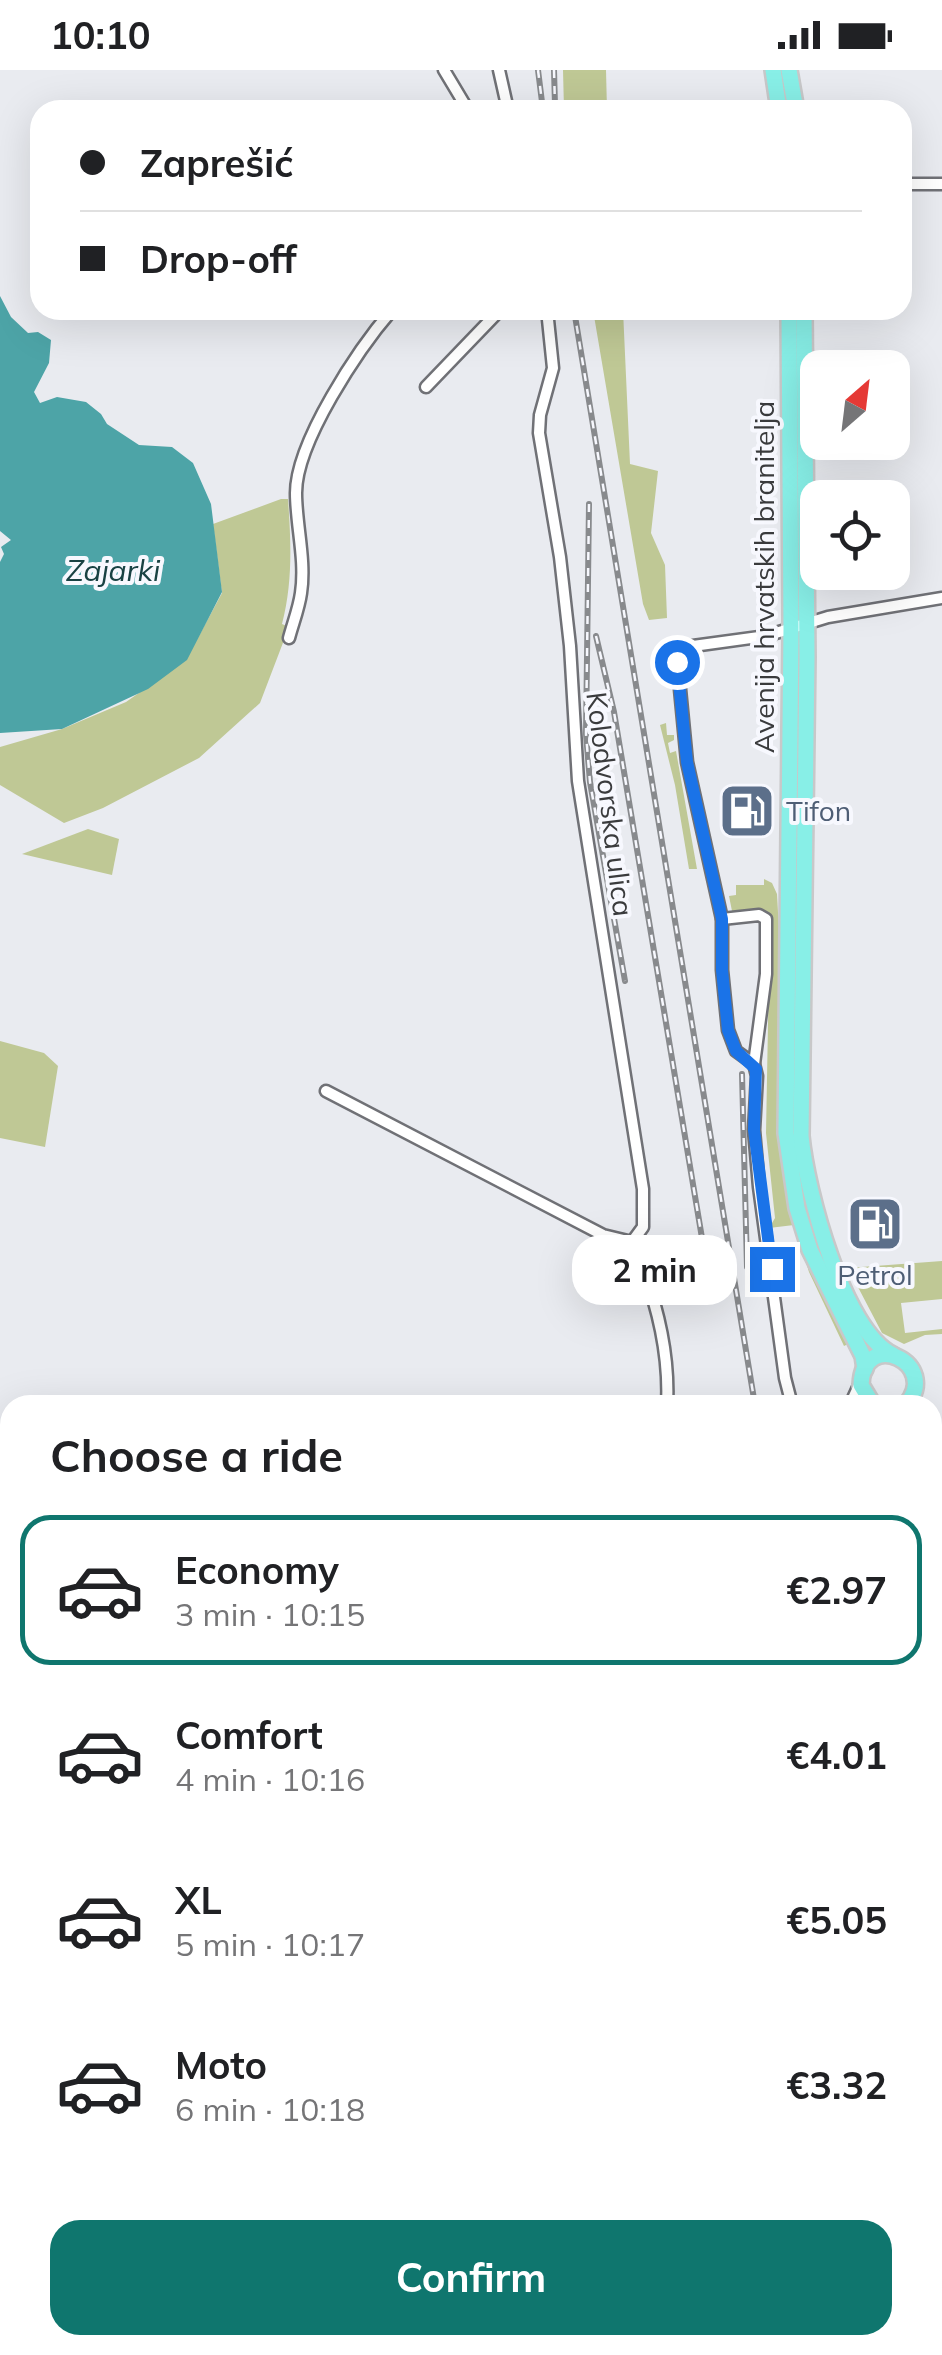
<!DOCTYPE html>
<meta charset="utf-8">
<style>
:root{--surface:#fff;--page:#f6f6f6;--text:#202124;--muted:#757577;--line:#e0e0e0;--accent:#0f766e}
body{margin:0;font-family:Mulish,sans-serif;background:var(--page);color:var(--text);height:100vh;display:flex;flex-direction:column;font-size:38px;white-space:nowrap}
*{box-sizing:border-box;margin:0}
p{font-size:32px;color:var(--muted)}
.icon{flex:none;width:55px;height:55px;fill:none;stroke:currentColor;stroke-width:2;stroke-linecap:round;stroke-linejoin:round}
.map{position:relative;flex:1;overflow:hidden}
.details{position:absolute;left:0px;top:1325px;width:942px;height:960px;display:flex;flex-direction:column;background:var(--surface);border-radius:30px 30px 0 0;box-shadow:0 10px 40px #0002}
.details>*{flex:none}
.hud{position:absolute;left:30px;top:30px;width:882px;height:220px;border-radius:30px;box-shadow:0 10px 40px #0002;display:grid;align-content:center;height:220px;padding:0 50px;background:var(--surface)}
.needle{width:65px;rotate:28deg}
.buttons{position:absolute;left:800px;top:280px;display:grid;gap:20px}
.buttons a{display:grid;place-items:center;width:110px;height:110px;border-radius:20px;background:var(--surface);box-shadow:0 10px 40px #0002;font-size:50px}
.end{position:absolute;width:45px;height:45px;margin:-22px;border:12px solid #1a73e8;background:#fff;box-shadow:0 0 0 5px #fff}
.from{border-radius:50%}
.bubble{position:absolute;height:70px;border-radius:30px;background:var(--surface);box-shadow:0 10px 40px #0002;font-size:32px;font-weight:700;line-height:70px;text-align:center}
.hud b{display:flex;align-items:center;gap:35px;height:95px;font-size:38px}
.hud b+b{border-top:2px solid var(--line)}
.hud i{width:25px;height:25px;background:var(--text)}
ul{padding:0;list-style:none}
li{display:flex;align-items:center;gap:30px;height:150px;margin:0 20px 15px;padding:0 30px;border:5px solid transparent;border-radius:30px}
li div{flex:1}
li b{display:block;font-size:38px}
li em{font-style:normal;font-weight:700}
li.active{border-color:var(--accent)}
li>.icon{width:90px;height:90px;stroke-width:1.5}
h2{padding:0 50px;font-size:45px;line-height:120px}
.button{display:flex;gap:20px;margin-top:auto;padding:20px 50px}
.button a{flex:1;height:115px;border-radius:30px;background:var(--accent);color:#fff;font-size:40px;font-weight:700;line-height:115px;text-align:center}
.status{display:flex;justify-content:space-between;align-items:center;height:70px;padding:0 50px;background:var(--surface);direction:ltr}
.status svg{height:28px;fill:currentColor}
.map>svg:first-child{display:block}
.green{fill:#bfc895}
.water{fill:#4da4a7}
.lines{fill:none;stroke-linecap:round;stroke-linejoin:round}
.minor-casing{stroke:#707176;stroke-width:15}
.primary-casing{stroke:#c8c8c9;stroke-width:20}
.motorway-casing{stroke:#c8c8c9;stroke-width:22}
.minor{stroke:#fff;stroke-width:10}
.primary{stroke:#88efe7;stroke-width:15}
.motorway{stroke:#39e4d7;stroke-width:18}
.rail-casing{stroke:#888a8d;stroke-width:6}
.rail{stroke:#f7f8fe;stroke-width:2.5;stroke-dasharray:8;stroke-linecap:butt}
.route{stroke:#1a73e8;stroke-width:12}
.labels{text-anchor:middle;stroke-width:8;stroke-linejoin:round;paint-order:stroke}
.street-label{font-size:28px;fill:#3a3b3d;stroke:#f7f8fe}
.service-label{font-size:28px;fill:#4e5e75;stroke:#f7f8fe;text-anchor:start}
.water-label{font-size:30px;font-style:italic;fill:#194243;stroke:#f7f8fe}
</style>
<div class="status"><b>10:10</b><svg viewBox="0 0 49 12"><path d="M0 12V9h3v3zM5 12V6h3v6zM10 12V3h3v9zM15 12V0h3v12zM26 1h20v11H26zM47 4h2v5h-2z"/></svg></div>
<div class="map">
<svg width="942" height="2285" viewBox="0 0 942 2285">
<rect width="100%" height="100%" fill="#e9ebf0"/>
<!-- green -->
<g class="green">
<polygon points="563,0 606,0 607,40 564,40"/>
<polygon points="593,240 623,240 630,394 658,401 651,463 665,495 667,548 649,550 643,534"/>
<path d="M281,429H288C291,471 293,512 282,554L289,557L260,633L199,688L103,738L64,753L0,715V677L62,659L126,632L186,590L222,523L213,454Z"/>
<polygon points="666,653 667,665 674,665 674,670 668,673 670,683 676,681 697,799 689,799 675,715 660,655"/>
<polygon points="88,759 119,769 112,805 22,784"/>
<polygon points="764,809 772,813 777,824 781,897 780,994 811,1195 848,1274 844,1276 809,1202 794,1155 769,1158 775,1148 766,1063 770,844 732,841 729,826 736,825 736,815 764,815"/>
<polygon points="0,971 44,983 58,996 45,1077 0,1068"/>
<polygon points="942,1191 942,1229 901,1233 905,1263 942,1259 942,1264 925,1265 904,1274 882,1263 848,1198"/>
<polygon points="0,1774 10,1800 10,1977 3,1989 10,2018 10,2275 403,2275 398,2285 0,2285"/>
<polygon points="942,1777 942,2038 936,2026 933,1795"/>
</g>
<!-- water -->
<polygon class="water" points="0,226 11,247 28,263 38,262 51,270 49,293 34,322 40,333 57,327 86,332 101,344 107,354 139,375 172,377 193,393 211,434 222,522 187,590 148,619 62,659 0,663 0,492 4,484 1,477 11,470 0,461"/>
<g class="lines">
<!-- minor casing -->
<g class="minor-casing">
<g id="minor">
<polyline points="444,0 468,40"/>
<polyline points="499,0 508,40"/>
<polyline points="902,114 942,114"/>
<path d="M547,240L553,298L540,345L539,363L560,487L570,576L578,711L643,1119V1157L632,1172C655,1224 670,1278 667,1335"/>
<polyline points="426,317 500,240"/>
<path d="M289,568C293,553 299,538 301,523C306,490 296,455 296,423C296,372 359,278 392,240"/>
<polyline points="722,849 759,845 766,849 766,904 754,994 757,1006 754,1060 759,1117 785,1308 792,1335"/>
<polyline points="754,994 736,981 728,960 722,900 722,849 687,692 677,588 685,579 693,576 766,566 828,547 942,528"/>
<polyline points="326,1021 603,1165 632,1172"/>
<polyline points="850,1335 860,1313"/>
<polyline points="932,2033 942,2046"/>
<polyline points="887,2285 889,2275"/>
</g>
</g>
<!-- primary casing -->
<g class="primary-casing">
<g id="primary">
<polyline points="773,0 779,40"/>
<polyline points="789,0 796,40"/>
<polyline points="789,240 791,558 786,1063 797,1138 810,1180 863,1286 865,1299"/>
<path d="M804,240L807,587L801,1066C806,1119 843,1261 893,1285"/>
<path d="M873,1335L861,1315C863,1256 942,1294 906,1335"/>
<polyline points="932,1367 942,1386"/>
<polyline points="932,1393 942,1409"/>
</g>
</g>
<!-- motorway casing -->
<g class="motorway-casing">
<g id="motorway">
<polyline points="932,1561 942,1550"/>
<polyline points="932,1588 942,1576"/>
<polyline points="433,2285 439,2275"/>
<polyline points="451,2285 458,2275"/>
</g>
</g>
<!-- minor -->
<use href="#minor" class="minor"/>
<!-- primary -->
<use href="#primary" class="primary"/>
<!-- motorway -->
<use href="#motorway" class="motorway"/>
<!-- rail casing -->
<g class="rail-casing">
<g id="rail">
<polyline points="538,0 543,40"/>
<polyline points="554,0 555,35"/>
<polyline points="574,240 755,1335"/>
<polyline points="589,434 586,664 590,712 625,911"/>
<polyline points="596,566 614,642 704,1180"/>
<polyline points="742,1004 747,1197"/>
<polyline points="809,2285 811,2275"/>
</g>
</g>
<!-- rail -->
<use href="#rail" class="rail"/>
</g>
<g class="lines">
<!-- route -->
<polyline class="route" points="677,592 687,692 722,849 722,900 728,960 736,981 756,999 754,1060 772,1199"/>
</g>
<!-- icons -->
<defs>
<g id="fuel-square" transform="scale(2.875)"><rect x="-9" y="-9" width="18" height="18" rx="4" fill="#5c6f8a" stroke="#f7f8fe"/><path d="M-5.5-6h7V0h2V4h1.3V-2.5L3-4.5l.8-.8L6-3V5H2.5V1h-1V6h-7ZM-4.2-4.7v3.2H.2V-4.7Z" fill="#fff"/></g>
</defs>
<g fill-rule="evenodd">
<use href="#fuel-square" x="747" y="741"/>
<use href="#fuel-square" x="875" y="1154"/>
</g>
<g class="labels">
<!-- street labels -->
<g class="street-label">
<text transform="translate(764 507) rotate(-90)" y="10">Avenija hrvatskih branitelja</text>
<text transform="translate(610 734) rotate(83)" y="10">Kolodvorska ulica</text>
</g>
<!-- service labels -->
<g class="service-label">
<text x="786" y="751">Tifon</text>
<text x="875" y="1215" text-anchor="middle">Petrol</text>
</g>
<!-- water labels -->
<g class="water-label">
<text x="113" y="511">Zajarki</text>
</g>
</g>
</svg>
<div class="buttons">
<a><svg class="needle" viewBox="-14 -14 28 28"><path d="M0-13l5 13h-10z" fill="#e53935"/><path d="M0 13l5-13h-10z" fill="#757577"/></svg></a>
<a><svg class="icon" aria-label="locate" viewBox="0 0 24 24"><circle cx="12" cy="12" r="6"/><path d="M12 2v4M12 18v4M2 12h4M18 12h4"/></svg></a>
</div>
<i class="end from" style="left:677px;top:592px"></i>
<i class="end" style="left:772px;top:1199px"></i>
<div class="bubble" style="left:572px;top:1165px;width:165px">2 min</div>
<div class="hud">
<b><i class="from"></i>Zaprešić</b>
<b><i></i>Drop-off</b>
</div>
<section class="details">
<h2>Choose a ride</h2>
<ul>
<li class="active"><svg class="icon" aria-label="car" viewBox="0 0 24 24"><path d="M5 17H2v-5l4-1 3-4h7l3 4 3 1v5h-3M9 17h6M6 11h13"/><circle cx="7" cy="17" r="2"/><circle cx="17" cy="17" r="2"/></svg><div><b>Economy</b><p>3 min · 10:15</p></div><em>€2.97</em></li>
<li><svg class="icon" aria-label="car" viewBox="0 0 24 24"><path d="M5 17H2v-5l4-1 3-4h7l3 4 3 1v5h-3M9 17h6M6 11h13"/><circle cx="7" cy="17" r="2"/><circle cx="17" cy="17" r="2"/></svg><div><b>Comfort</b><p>4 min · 10:16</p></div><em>€4.01</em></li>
<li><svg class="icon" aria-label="car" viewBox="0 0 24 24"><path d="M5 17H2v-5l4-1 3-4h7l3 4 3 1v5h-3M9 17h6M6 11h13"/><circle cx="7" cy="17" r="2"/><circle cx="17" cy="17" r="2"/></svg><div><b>XL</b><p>5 min · 10:17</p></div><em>€5.05</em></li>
<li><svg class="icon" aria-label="car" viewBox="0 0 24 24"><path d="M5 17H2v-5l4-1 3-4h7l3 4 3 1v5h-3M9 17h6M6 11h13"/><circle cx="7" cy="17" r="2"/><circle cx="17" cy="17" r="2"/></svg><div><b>Moto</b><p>6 min · 10:18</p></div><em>€3.32</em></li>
</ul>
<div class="button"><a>Confirm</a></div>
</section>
</div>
